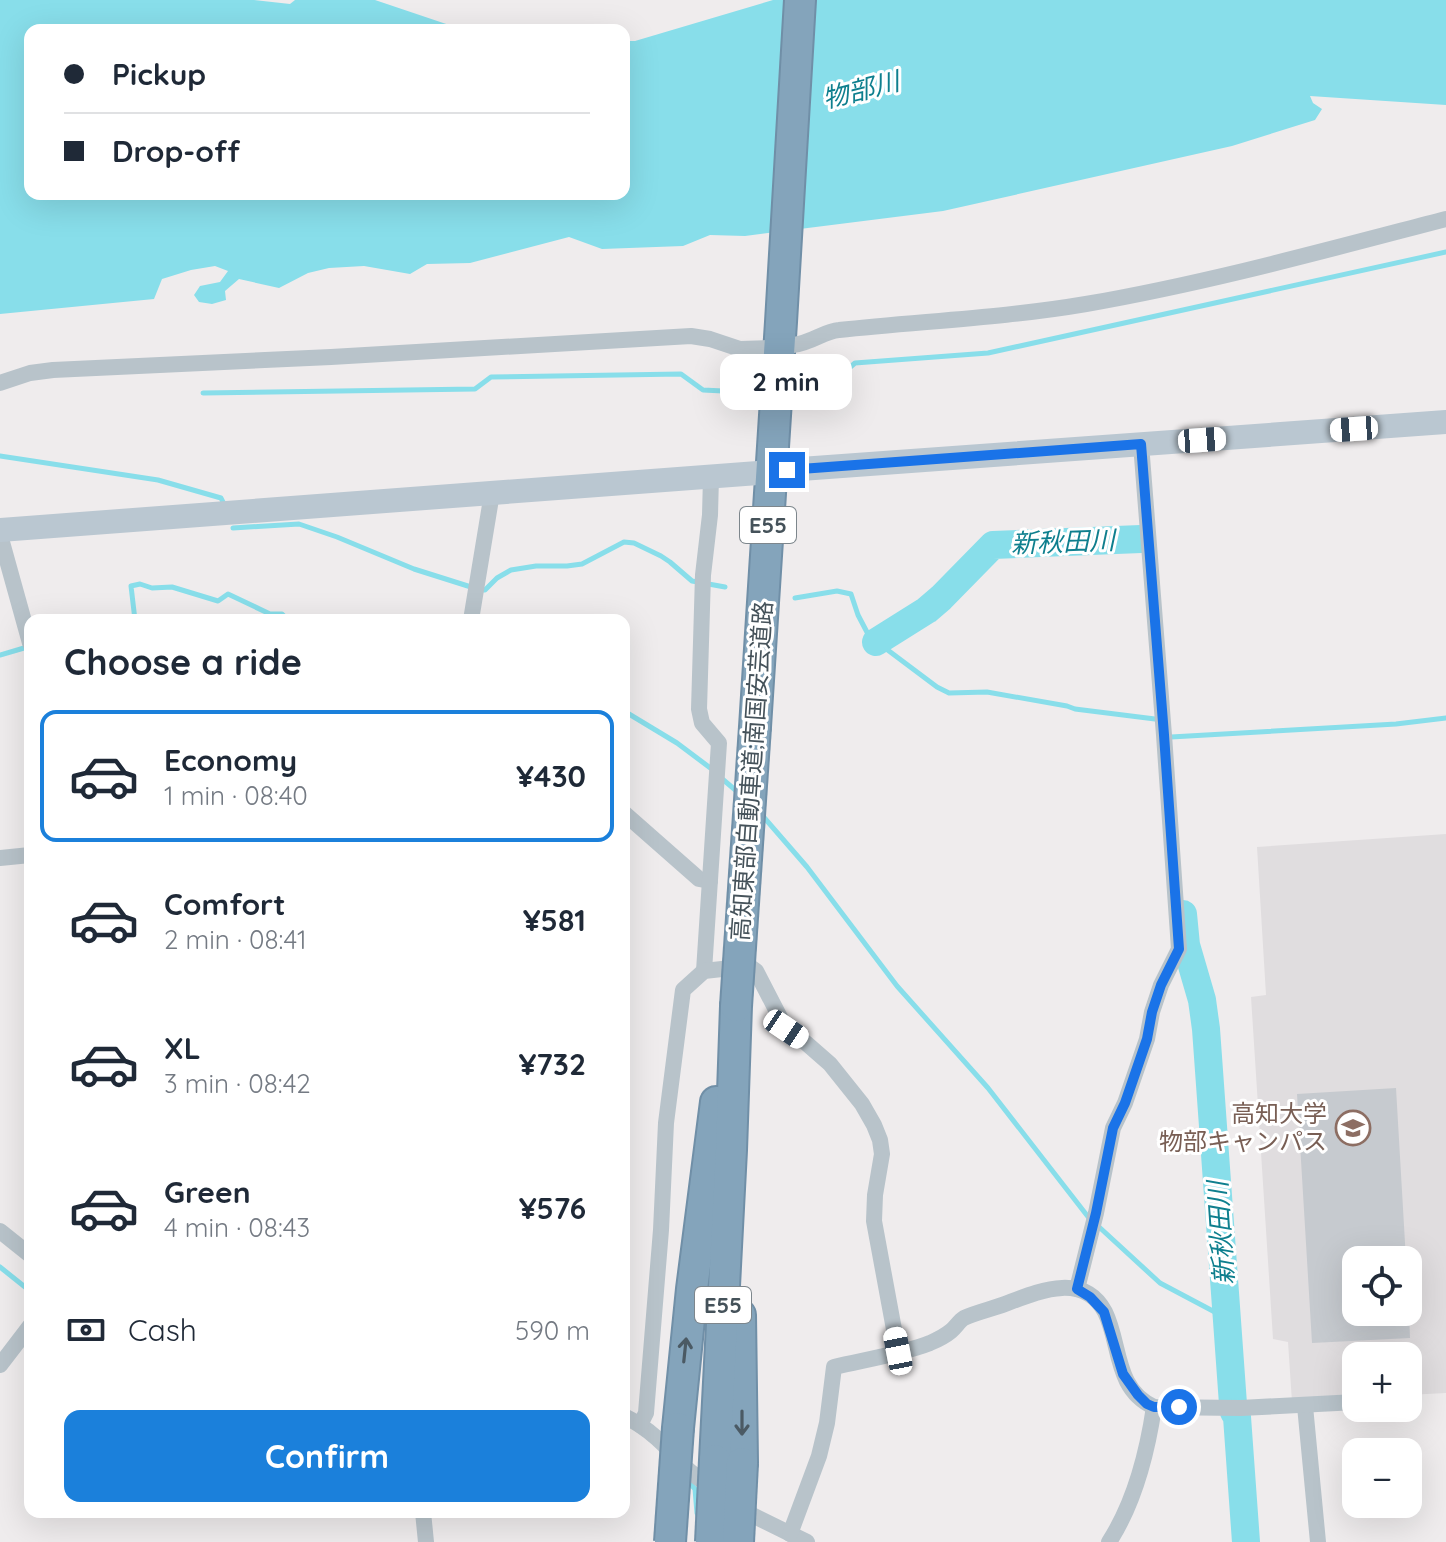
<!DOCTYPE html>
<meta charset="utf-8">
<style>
:root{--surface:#fff;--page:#f2f2f3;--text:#1f2937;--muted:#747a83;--line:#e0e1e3;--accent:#1b80db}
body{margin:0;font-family:Quicksand,"Noto Sans JP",sans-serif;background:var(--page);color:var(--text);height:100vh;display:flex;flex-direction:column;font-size:30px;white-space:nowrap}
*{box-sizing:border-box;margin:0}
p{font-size:26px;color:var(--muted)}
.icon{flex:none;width:44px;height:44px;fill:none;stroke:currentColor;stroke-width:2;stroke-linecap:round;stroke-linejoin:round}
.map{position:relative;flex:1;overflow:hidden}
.panel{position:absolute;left:24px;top:614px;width:606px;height:904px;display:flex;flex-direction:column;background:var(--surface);border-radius:16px;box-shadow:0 8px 32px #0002}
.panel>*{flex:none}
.hud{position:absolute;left:24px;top:24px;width:606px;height:176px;border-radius:16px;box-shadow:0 8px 32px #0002;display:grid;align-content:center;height:176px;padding:0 40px;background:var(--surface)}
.buttons{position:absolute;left:1342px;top:1246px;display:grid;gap:16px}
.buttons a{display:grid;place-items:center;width:80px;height:80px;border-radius:16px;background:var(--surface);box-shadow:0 8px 32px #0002;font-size:40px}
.end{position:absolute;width:36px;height:36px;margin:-18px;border:10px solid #1a73e8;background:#fff;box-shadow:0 0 0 4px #fff}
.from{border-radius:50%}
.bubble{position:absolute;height:56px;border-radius:16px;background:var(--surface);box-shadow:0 8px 32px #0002;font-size:26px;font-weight:700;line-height:56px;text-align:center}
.car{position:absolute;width:24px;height:48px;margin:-24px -12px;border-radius:10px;box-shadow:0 0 6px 2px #0007;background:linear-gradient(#fff 24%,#345 0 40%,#fff 0 76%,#345 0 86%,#fff 0)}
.hud b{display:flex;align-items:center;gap:28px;height:76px;font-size:30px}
.hud b+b{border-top:2px solid var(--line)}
.hud i{width:20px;height:20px;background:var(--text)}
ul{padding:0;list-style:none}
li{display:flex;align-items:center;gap:24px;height:132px;margin:0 16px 12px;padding:0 24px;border:4px solid transparent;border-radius:16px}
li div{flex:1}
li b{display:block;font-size:30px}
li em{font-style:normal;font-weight:700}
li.selected{border-color:var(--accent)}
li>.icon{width:72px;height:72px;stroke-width:1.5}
h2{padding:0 40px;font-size:36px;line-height:96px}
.pay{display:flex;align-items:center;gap:20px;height:88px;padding:0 40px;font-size:30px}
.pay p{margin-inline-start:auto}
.action{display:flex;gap:16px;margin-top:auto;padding:16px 40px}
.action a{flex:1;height:92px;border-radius:16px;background:var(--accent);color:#fff;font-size:32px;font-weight:700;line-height:92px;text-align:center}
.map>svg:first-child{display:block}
.education{fill:#e0dddf;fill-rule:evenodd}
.water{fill:#88deea}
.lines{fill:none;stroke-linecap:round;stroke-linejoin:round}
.stream{stroke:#88deea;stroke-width:5}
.river{stroke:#88deea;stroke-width:28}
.building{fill:#c6cacf}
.highway-casing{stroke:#708fa7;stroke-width:34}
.street{stroke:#b8c3ca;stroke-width:16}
.secondary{stroke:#bac7d1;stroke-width:24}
.highway{stroke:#84a4bb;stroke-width:30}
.highway-bridge-casing{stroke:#708fa7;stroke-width:34;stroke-linecap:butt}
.highway-bridge{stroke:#84a4bb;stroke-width:30}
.oneway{stroke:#4b5a64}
.route{stroke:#1a73e8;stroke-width:10}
.labels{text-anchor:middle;stroke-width:6;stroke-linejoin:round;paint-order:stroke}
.shield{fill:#fff;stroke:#7d868c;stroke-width:2}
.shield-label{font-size:22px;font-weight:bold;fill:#45525a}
.street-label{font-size:24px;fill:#45525a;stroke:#fff}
.education-label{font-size:24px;fill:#785e54;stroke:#fff;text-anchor:end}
.water-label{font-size:26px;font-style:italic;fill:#0e7f8e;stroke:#fff}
</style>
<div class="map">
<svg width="1446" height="1542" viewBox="0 0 1446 1542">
<rect width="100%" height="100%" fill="#efeced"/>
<!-- education -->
<path class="education" d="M1446,834V1393L1408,1395V1356H1356V1398L1292,1402L1288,1342L1273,1339L1251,997L1266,995L1257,847ZM1356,1260H1408V1312H1356Z"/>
<!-- water -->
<polygon class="water" points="0,0 254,0 290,4 295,0 375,0 464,30 30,30 30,194 624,194 624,41 635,41 773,0 1446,0 1446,105 1310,96 1313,103 1322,109 1315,120 1232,146 943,211 745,236 710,235 683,246 602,249 569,237 470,263 427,264 410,274 364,266 329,268 308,273 279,288 239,279 225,291 226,300 212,304 199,302 194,295 200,286 220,282 228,271 215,266 191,270 162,279 154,299 0,314"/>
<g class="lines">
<!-- stream -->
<g class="stream">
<polyline points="810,389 826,388 855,363 988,353 1446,252"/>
<polyline points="203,393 475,389 491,377 681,374 703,390 723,391"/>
<polyline points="0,456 158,480 221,498 223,502"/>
<polyline points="233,528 299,524 337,537 414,569 471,587"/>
<polyline points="482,590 485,590 497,578 511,570 536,566 567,566 582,564 624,542 634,543 661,556 670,562 692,581 725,587"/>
<polyline points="795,598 837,591 851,594 858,615 869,636 937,687 949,693 987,692 1067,706 1075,709 1155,719"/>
<polyline points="135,620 131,586 140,584 152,588 172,587 218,601 228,594 270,614 282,614 288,620"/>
<polyline points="0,655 24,648"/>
<polyline points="624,711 677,743 713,770"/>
<polyline points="1171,737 1396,724 1446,718"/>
<polyline points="720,777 740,794"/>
<polyline points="761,814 807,867 897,986 988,1088 1089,1218"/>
<polyline points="1098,1226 1160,1283 1228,1319"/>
<polyline points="0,1267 30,1291"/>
<polyline points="687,1480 695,1489 697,1513 699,1518"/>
</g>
<!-- river -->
<g class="river">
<polyline points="876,642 927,610 941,598 993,545 1141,539"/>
<polyline points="1183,914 1186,945 1202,1000 1206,1029 1233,1404"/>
<polyline points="1234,1412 1237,1417 1246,1542"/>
</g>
</g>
<!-- building -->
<polygon class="building" points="1396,1088 1406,1260 1356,1260 1356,1312 1409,1312 1410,1338 1312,1343 1297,1094"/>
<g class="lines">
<!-- highway casing -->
<g class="highway-casing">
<g id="highway">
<polyline points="755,727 781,322 800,0"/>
<polyline points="740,1315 742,1463"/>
<polyline points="678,1428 692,1289 716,1102"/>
<polyline points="715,1460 731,1150 736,1006"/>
</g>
</g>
<!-- street -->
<g class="street">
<path d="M793,345C812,343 824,331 839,330C921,321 1004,318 1086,304C1207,283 1327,250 1446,219"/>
<polyline points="0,383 30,373 53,370 331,357 691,336 710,339 740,349 768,348"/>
<polyline points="0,535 30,643"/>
<polyline points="471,620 492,493"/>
<polyline points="624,813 699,879 710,881"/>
<polyline points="0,858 30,855"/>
<polyline points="704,971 719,743 702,723 699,709 703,575 710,515 711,477"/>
<polyline points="0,1231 30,1255"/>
<polyline points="1077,1289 1096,1213 1113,1128 1125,1103 1147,1039 1152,1012 1161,985 1179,949 1164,735 1141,444"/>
<polyline points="0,1365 30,1326"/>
<polyline points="1305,1406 1318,1542"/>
<path d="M624,1416C649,1428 666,1446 684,1466C693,1475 705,1483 716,1490"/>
<polyline points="640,1425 646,1413 661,1230 666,1123 683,990 704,971 749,966 756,971 786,1029 806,1043 830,1064 862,1104 874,1125 880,1140 882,1154 875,1195 874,1221 898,1351"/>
<polyline points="738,1506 752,1515 807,1542"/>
<polyline points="423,1512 426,1542"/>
<path d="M790,1534L819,1456L827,1423L834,1367C863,1360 902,1354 930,1343C937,1340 945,1336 951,1331C956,1327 959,1321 964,1318C977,1312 992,1309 1005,1304C1037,1292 1083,1271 1105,1312C1121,1344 1114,1389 1154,1407L1241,1408L1356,1402"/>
<path d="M1109,1542C1135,1502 1147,1454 1154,1407"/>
</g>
<!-- secondary -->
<g class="secondary">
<polyline points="787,470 1446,422"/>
<polyline points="0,530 758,473"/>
</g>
<!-- highway -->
<use href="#highway" class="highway"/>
<!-- highway-bridge casing -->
<g class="highway-bridge-casing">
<g id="highway-bridge">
<polyline points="736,1006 755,727"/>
<polyline points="670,1542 678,1428"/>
<polyline points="711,1542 715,1460"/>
<polyline points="738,1542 742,1463"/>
</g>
</g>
<!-- highway-bridge -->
<use href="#highway-bridge" class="highway-bridge"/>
</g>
<!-- one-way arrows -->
<defs><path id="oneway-shaft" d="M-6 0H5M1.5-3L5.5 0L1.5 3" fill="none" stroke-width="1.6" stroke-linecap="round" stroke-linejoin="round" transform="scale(2)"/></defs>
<g class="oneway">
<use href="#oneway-shaft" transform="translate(685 1350) rotate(-84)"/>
<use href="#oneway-shaft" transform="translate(742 1423) rotate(90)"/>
</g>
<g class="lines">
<!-- route -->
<polyline class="route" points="787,470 1141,444 1164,735 1179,949 1161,985 1152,1012 1147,1039 1125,1103 1113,1128 1096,1213 1077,1289 1090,1297 1104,1312 1123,1374 1138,1395 1147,1404 1154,1407 1179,1407"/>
</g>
<!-- icons -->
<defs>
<g id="university-ring" transform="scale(1.8)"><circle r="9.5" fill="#fff" stroke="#8d6e63" stroke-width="1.5"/><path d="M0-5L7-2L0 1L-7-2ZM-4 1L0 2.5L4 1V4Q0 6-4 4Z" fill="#8d6e63"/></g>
</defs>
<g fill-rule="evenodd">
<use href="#university-ring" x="1353" y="1128"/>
</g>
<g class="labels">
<!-- shield labels -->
<g class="shield">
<rect x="740" y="507" width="56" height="36" rx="6"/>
<rect x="695" y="1287" width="56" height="36" rx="6"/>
</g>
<g class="shield-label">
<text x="768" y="533">E55</text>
<text x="723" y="1313">E55</text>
</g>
<!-- street labels -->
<g class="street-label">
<text transform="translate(752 771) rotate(-86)" y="8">高知東部自動車道;南国安芸道路</text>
</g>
<!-- education labels -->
<g class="education-label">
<text x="1327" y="1122">高知大学<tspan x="1327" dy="28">物部キャンパス</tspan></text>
</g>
<!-- water labels -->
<g class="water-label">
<text transform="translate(861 90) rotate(-14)" y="9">物部川</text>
<text transform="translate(1063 542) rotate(-2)" y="9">新秋田川</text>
<text transform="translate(1221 1233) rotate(-94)" y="9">新秋田川</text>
</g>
</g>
</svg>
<div class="buttons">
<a><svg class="icon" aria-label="locate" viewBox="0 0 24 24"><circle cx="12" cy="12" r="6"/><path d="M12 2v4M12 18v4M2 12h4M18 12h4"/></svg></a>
<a>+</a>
<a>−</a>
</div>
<i class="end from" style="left:1179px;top:1407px"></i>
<i class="end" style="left:787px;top:470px"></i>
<div class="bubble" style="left:720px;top:354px;width:132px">2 min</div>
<i class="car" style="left:1354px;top:429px;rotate:266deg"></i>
<i class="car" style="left:1202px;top:440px;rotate:86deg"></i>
<i class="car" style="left:786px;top:1029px;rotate:124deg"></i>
<i class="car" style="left:898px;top:1351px;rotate:349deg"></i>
<div class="hud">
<b><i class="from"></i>Pickup</b>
<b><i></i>Drop-off</b>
</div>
<section class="panel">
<h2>Choose a ride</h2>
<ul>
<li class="selected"><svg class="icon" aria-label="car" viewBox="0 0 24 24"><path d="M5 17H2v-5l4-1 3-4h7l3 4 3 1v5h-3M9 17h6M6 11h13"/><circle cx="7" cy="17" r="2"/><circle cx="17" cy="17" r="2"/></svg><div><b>Economy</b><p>1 min · 08:40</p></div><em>¥430</em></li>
<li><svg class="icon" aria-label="car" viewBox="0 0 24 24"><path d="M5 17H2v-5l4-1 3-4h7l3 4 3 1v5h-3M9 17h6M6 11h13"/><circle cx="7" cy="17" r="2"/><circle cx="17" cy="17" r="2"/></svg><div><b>Comfort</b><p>2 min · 08:41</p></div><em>¥581</em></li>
<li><svg class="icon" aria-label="car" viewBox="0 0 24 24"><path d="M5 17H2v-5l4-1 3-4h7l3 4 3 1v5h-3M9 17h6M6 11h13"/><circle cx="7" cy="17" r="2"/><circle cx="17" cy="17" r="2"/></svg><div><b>XL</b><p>3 min · 08:42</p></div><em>¥732</em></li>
<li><svg class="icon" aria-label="car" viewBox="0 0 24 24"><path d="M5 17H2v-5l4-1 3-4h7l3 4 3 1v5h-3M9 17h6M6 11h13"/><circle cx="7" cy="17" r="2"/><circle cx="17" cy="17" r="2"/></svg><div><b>Green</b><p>4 min · 08:43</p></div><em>¥576</em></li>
</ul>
<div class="pay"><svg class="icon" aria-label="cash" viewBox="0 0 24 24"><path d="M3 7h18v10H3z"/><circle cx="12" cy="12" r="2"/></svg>Cash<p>590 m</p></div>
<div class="action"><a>Confirm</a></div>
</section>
</div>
